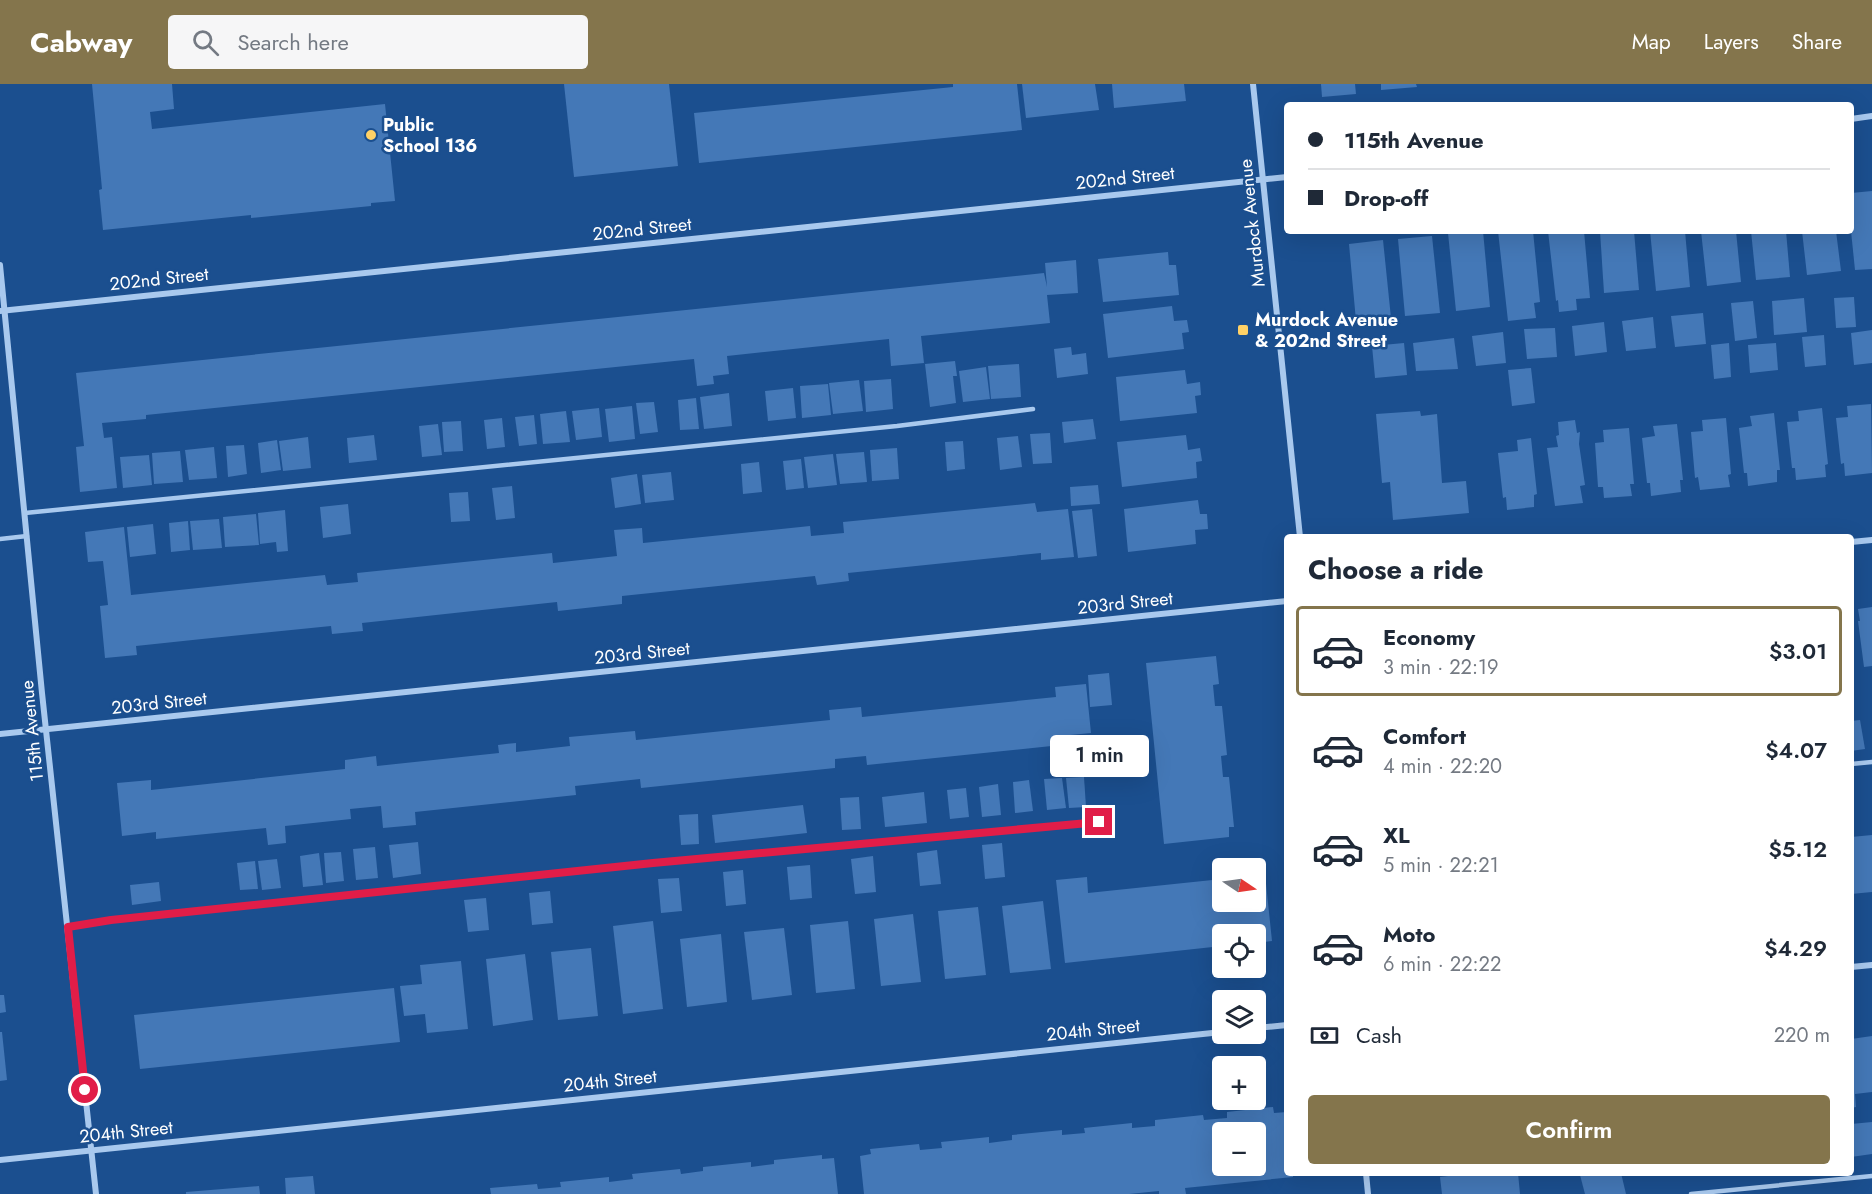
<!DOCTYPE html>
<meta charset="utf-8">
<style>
:root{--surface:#fff;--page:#f6f6f7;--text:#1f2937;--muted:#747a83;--line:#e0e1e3;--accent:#84754c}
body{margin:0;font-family:Jost,sans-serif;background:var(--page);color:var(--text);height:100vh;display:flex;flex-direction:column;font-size:22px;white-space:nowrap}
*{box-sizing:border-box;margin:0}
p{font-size:20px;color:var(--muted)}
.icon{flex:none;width:33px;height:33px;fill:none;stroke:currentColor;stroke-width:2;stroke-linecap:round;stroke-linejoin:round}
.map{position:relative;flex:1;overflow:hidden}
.sheet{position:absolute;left:1284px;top:450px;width:570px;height:642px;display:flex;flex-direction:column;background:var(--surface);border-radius:6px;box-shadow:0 6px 24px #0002}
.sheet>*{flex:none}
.guide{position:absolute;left:1284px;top:18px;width:570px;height:132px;border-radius:6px;box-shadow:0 6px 24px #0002;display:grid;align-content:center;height:132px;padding:0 24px;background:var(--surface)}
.needle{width:39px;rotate:103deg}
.buttons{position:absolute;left:1212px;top:774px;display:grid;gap:12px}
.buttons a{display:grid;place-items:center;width:54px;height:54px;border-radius:6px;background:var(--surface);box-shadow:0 6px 24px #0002;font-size:30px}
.end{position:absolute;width:27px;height:27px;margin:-14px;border:8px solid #e11d48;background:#fff;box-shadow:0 0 0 3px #fff}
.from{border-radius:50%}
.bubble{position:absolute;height:42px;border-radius:6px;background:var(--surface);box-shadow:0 6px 24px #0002;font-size:20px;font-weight:600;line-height:42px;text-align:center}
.guide b{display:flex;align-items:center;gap:21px;height:57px;font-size:22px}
.guide b+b{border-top:2px solid var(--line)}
.guide i{width:15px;height:15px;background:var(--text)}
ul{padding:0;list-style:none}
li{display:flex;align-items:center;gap:18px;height:90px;margin:0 12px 9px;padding:0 12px;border:3px solid transparent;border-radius:6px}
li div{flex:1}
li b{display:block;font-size:22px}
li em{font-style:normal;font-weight:600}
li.current{border-color:var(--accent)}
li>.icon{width:54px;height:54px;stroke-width:1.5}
h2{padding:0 24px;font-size:27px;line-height:72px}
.pay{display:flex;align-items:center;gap:15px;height:66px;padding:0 24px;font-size:22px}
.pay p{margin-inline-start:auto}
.cta{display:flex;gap:12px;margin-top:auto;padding:12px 24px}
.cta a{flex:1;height:69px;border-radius:6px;background:var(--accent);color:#fff;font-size:24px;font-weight:600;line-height:69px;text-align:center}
header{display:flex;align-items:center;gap:36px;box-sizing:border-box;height:84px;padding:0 30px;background:var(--accent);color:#fff}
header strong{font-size:28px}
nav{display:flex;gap:33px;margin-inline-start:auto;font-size:21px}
.search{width:420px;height:54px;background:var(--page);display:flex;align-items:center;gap:15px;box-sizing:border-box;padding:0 21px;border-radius:6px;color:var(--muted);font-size:22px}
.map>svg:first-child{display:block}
.building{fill:#4478b7;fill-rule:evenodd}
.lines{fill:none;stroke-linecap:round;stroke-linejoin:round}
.lane{stroke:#a9c9ee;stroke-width:4.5}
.street{stroke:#a9c9ee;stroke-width:6}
.route{stroke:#e11d48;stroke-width:8}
.poi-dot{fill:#ffd166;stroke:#1b4f8f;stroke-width:2}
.labels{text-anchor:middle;stroke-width:5;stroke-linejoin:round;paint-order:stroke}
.poi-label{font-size:18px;font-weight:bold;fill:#fff;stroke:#1b4f8f;text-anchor:start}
.street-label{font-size:18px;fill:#fff;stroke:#1b4f8f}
</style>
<header>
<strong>Cabway</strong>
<div class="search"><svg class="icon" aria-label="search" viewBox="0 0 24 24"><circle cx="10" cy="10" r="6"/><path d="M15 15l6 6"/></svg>Search here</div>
<nav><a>Map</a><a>Layers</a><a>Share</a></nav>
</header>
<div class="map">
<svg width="1872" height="1110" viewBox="0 0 1872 1110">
<rect width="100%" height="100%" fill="#1b4f8f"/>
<!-- building -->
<g class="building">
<polygon points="92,0 172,0 174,25 150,28 152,45 385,20 395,117 371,119 371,122 251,134 251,131 103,146 99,106 102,105"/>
<polygon points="564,0 669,0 678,82 574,93"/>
<polygon points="953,0 1017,0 1022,46 699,79 694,29 953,3"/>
<polygon points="1022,0 1095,0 1099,26 1026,34"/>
<polygon points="1112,0 1184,0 1186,17 1114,24"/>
<polygon points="1321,0 1355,0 1356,10 1322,13"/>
<polygon points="1381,0 1416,0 1417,3 1381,6"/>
<polygon points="1872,107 1872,185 1855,186 1851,147 1851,109"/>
<polygon points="1471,147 1483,147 1490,223 1456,227 1448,149"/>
<polygon points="1498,147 1533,147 1540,218 1534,219 1536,234 1508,237"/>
<polygon points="1548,147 1584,147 1590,214 1576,215 1577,226 1559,228 1558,216 1556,217"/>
<polygon points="1600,147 1634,147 1639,206 1604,209"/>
<polygon points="1650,147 1685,147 1690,203 1656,207"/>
<polygon points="1701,147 1736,147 1741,198 1707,202"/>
<polygon points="1751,147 1786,147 1790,193 1756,196"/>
<polygon points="1802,147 1836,147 1841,187 1807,191"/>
<polygon points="1432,152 1440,229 1405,232 1398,155"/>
<polygon points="1383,156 1391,234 1356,237 1349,160"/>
<polygon points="1168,168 1169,181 1176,181 1179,211 1103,218 1098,175"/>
<polygon points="1076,176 1078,209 1047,211 1050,239 921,252 924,279 891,282 889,255 727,272 729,290 713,292 714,300 697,302 694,275 146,331 146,335 102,339 104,354 112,353 117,404 80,408 76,363 84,362 76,289 1044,189 1047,203 1045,179"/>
<polygon points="1854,213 1856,243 1836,244 1834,214"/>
<polygon points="1804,214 1807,248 1774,251 1772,217"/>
<polygon points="1753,217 1757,254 1735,257 1731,219"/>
<polygon points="1172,222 1174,237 1187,236 1189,248 1182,249 1184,265 1108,274 1103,230"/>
<polygon points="1703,229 1706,260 1675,263 1671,232"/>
<polygon points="1653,233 1656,264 1626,267 1622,237"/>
<polygon points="1604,238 1607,268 1575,272 1572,242"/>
<polygon points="1555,244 1557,273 1527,275 1524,245"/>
<polygon points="1872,246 1872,279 1854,281 1851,249"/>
<polygon points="1503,248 1506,279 1476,282 1472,252"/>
<polygon points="1824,251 1826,281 1805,283 1802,253"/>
<polygon points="1454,254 1458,285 1416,287 1413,259"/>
<polygon points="1404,259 1407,291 1375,294 1372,262"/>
<polygon points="1729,259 1731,293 1714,295 1711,261"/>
<polygon points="1776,259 1778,286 1750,289 1748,261"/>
<polygon points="1071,263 1072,271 1086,269 1088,290 1057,294 1054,265"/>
<polygon points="955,277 957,292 953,292 956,319 930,323 925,280"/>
<polygon points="1019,280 1021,313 991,315 988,282"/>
<polygon points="986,283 990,315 963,318 959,287"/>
<polygon points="1531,284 1535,319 1512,322 1508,286"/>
<polygon points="1185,286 1187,300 1200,298 1201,311 1195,312 1197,329 1120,337 1116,293"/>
<polygon points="891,295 893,325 866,328 864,297"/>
<polygon points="859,296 863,327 833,330 829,299"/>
<polygon points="828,300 831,331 802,334 800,302"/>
<polygon points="793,304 796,334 768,337 765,307"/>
<polygon points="729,309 732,342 704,345 700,313"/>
<polygon points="696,314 699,345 680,346 678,316"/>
<polygon points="654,318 658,348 640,350 636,319"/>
<polygon points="1871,320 1872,389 1845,392 1844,379 1841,380 1836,334 1848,333 1847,322"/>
<polygon points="632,322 635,355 609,358 605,325"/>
<polygon points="599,324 602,353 576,356 572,327"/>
<polygon points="1822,324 1828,380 1825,381 1826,393 1796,396 1795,384 1792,384 1787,338 1799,337 1798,327"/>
<polygon points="566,327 570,358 543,360 540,330"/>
<polygon points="1420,327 1421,332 1437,330 1442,399 1466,397 1469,429 1393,436 1390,398 1382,399 1376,330"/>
<polygon points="1774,329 1780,386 1777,386 1777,398 1748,402 1747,389 1744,389 1739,344 1752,342 1750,332"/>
<polygon points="534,331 537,360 519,362 515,333"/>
<polygon points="502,334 505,363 487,365 484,336"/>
<polygon points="1726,334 1731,390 1728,391 1730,403 1700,406 1698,393 1695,394 1691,348 1703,347 1702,336"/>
<polygon points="1093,335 1096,355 1064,359 1062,338"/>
<polygon points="1575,336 1577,349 1580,348 1579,360 1585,401 1580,402 1583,419 1555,422 1547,364 1558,363 1556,352 1559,351 1558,338"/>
<polygon points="461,337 463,367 444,368 442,338"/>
<polygon points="438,340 442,371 422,373 419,342"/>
<polygon points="1677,340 1683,396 1680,396 1681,408 1651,412 1650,399 1647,399 1642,354 1655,352 1653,342"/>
<polygon points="1629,344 1634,400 1630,400 1632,412 1604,414 1603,403 1598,403 1595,359 1604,358 1603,346"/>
<polygon points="1050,349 1052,379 1033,380 1030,350"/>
<polygon points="374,351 377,376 349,379 347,354"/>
<polygon points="1186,351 1188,366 1200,364 1202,377 1196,378 1197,394 1122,403 1117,358"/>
<polygon points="1018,352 1022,383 1000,386 997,354"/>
<polygon points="308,353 311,384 283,387 279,357"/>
<polygon points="1531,354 1537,410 1534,411 1534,423 1507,426 1506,413 1503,414 1498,369 1518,367 1517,356"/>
<polygon points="277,356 281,386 261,389 258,359"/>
<polygon points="963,357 965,385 947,387 945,358"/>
<polygon points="244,361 247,390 228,393 226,362"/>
<polygon points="214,363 217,394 189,396 185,366"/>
<polygon points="897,364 899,395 872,397 870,366"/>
<polygon points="180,367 183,398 154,400 152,369"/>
<polygon points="864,368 867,398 840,400 836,370"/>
<polygon points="833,370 837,401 808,404 804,373"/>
<polygon points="149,371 152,401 123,404 120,373"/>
<polygon points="801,375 804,404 786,406 783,377"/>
<polygon points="759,378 762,408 743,410 741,380"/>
<polygon points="671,388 674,416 645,419 642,391"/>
<polygon points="637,390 641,420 615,424 611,394"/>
<polygon points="1098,401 1100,420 1071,422 1070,403"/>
<polygon points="512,402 515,434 496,436 492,404"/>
<polygon points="468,408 470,437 451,438 449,409"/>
<polygon points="1198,416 1200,430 1207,430 1208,445 1195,446 1196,460 1128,468 1124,425"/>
<polygon points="1035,419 1037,428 1068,425 1074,473 1041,476 1041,469 848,489 849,497 817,501 815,492 622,512 622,520 558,527 557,518 362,539 363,547 332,550 331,542 202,555 136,562 137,571 105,574 100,522 108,521 103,477 88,478 85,448 124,443 131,511 325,491 327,501 358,498 357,489 552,469 553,479 617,472 614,446 642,444 643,459 810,442 811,452 844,449 843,438"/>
<polygon points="348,420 351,450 323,454 320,423"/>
<polygon points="1092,425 1097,472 1078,474 1072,427"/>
<polygon points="285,426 288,467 277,468 276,458 260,460 258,429"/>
<polygon points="256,430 259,461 225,463 223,433"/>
<polygon points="219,435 222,464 193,466 190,437"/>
<polygon points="188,437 190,466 171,468 169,439"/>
<polygon points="153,440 156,470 130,473 127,443"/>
<polygon points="1872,523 1872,582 1864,583 1858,537 1860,537 1858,525"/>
<polygon points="1216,572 1219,600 1213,601 1215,622 1222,622 1227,671 1221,672 1223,693 1229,693 1234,743 1229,743 1229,753 1164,760 1146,579"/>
<polygon points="1109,589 1112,621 1090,623 1088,591"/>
<polygon points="1086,600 1091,649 1060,652 1061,661 867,681 866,672 835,675 835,684 641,704 640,695 575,702 576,711 415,728 416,741 383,744 381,722 350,725 351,735 285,742 286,759 268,761 266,744 156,755 156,748 122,752 117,699 151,696 151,706 345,685 345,676 376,672 377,682 499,669 498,661 506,660 516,659 516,668 570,662 569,653 635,647 636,656 830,636 829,626 861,623 862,633 1056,613 1055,603"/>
<polygon points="1860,636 1865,665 1851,667 1851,637"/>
<polygon points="1084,693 1086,723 1069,724 1066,694"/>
<polygon points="1062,694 1066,724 1047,726 1044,695"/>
<polygon points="1029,696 1033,727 1015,729 1013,698"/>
<polygon points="998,700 1001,731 982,733 979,703"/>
<polygon points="966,704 969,733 950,735 947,706"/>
<polygon points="924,708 927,739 885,743 882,713"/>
<polygon points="859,713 861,745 842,746 840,714"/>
<polygon points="803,721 807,749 715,759 712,731"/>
<polygon points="698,730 699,760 681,761 679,731"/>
<polygon points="1872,751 1872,808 1851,810 1851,753"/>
<polygon points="418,758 421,790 393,794 389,761"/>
<polygon points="1002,759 1005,793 985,795 982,761"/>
<polygon points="375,763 378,794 356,796 353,765"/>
<polygon points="937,766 941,800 920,802 917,769"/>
<polygon points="341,768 344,797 326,799 324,769"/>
<polygon points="319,769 323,801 303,803 300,772"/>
<polygon points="873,772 876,808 855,810 851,775"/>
<polygon points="277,775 281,804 262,806 258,777"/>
<polygon points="255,777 258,805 240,806 237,779"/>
<polygon points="810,781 812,814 790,816 787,783"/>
<polygon points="743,786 746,820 726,822 723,788"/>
<polygon points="1265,790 1272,857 1256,859 1256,850 1222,850 1222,862 1065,879 1056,796 1087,793 1088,809 1222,795 1222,818 1256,818 1256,791"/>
<polygon points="679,794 682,827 661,829 658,795"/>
<polygon points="159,798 161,817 132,821 130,801"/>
<polygon points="550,807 553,839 532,841 529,809"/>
<polygon points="486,814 489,846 468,848 464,816"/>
<polygon points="1043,817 1051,885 1010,889 1002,822"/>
<polygon points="978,823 986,891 945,895 938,827"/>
<polygon points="913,830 921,898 881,902 874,835"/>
<polygon points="653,837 663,925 623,930 613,842"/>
<polygon points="848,837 855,905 816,909 810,841"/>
<polygon points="784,844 792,911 752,916 744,848"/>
<polygon points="721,850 727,918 687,923 680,855"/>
<polygon points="591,864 598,932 558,936 551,868"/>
<polygon points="525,870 533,936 493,942 486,875"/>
<polygon points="461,877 468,945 427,949 425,930 404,932 400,902 422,900 420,881"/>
<polygon points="394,904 400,958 140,985 134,931"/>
<polygon points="0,911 4,911 6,928 0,929"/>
<polygon points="0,948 2,948 7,996 0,997"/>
<polygon points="1872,952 1872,1008 1855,1010 1856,1023 1851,1024 1851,955"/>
<path d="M1273,1023L1274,1029L1287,1028V1089H1293V1093L1185,1104L1186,1110H1159V1107L1129,1110H864L860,1072L871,1070L870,1065L919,1060L920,1066L942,1064L941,1058L989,1053V1059L1012,1056V1051L1062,1046V1051L1085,1049L1084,1044L1132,1039V1044L1155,1042V1036L1203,1031L1204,1036L1227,1034V1028ZM1222,1048H1256V1082H1222Z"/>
<polygon points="1872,1038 1872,1070 1851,1073 1851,1040"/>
<polygon points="822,1071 822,1075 834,1074 838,1110 491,1110 490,1104 537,1100 538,1105 561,1103 560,1098 609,1093 609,1098 633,1095 632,1090 680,1085 681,1090 703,1087 703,1083 751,1078 751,1083 774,1080 774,1076"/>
<polygon points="1448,1089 1518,1089 1520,1110 1442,1110 1440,1093 1448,1092"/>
<polygon points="1587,1089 1621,1089 1626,1110 1585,1110 1580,1091"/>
<polygon points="313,1092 315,1110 286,1110 285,1094"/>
<polygon points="259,1102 260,1110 186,1110 186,1108"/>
</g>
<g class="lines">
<!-- lane -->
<g class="lane">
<polyline points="25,429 897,342 1033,325"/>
<polyline points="0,455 27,452"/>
<polyline points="1851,680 1872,678"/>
<polyline points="68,843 111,836 653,779 1099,738"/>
<polyline points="1691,1110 1872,1092"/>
</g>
<!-- street -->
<g class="street">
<polyline points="1253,0 1300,453"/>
<polyline points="1851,35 1872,32"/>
<polyline points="0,181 42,609 96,1110"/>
<polyline points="0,227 1287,93"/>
<polyline points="1851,458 1872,456"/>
<polyline points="0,650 1287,517"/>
<polyline points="1851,883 1872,881"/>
<polyline points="1256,944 1287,941"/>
<polyline points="0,1076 1222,948"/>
<polyline points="1366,1089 1368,1110"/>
</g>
</g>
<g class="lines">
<!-- route -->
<polyline class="route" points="85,1006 68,843 111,836 653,779 1099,738"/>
</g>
<!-- markers -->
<g class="poi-dot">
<circle cx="371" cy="51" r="6"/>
<rect x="1237" y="240" width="12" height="12" rx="3"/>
</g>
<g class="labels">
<!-- poi labels -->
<g class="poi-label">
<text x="383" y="47">Public<tspan x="383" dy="21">School 136</tspan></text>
<text x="1255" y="242">Murdock Avenue<tspan x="1255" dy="21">&amp; 202nd Street</tspan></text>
</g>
<!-- street labels -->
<g class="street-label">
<text transform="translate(1125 94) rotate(-6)" y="6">202nd Street</text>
<text transform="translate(1252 139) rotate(-96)" y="6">Murdock Avenue</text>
<text transform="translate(642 145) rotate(-6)" y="6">202nd Street</text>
<text transform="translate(159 195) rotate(-6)" y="6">202nd Street</text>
<text transform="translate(1125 519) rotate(-6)" y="6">203rd Street</text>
<text transform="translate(642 569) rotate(-6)" y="6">203rd Street</text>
<text transform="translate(159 619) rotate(-6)" y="6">203rd Street</text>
<text transform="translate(32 647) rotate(-96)" y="6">115th Avenue</text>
<text transform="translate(1093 946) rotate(-6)" y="6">204th Street</text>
<text transform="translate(610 997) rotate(-6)" y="6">204th Street</text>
<text transform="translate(126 1048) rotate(-6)" y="6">204th Street</text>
</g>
</g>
</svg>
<div class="buttons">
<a><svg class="needle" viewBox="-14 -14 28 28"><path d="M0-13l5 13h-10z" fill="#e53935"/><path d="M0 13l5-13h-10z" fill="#747a83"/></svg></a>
<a><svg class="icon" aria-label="locate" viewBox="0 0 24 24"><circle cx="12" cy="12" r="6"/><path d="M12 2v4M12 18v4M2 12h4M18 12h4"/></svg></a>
<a><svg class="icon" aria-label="layers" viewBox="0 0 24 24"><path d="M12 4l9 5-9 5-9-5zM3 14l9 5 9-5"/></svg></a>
<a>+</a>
<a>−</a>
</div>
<i class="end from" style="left:85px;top:1006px"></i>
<i class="end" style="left:1099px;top:738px"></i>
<div class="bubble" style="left:1050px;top:651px;width:99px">1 min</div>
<div class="guide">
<b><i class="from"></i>115th Avenue</b>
<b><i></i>Drop-off</b>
</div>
<section class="sheet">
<h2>Choose a ride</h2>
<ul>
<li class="current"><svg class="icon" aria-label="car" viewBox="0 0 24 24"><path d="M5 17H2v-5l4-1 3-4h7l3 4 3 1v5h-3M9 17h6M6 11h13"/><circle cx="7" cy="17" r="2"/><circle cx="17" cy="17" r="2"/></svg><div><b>Economy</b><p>3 min · 22:19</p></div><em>$3.01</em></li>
<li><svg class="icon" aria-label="car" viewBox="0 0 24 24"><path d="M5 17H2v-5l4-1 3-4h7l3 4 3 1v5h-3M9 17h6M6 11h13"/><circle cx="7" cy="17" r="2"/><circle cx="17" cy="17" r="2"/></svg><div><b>Comfort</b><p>4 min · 22:20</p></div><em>$4.07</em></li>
<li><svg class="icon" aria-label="car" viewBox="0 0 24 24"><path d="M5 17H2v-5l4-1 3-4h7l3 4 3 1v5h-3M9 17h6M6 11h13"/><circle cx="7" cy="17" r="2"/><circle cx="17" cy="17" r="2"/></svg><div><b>XL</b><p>5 min · 22:21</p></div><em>$5.12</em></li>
<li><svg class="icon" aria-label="car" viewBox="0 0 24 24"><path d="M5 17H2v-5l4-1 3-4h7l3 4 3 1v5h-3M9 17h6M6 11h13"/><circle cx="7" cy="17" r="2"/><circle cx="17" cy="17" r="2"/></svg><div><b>Moto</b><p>6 min · 22:22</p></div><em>$4.29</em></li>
</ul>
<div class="pay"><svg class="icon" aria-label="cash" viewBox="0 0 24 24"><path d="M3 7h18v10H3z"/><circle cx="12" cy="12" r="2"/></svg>Cash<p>220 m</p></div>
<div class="cta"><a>Confirm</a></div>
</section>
</div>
